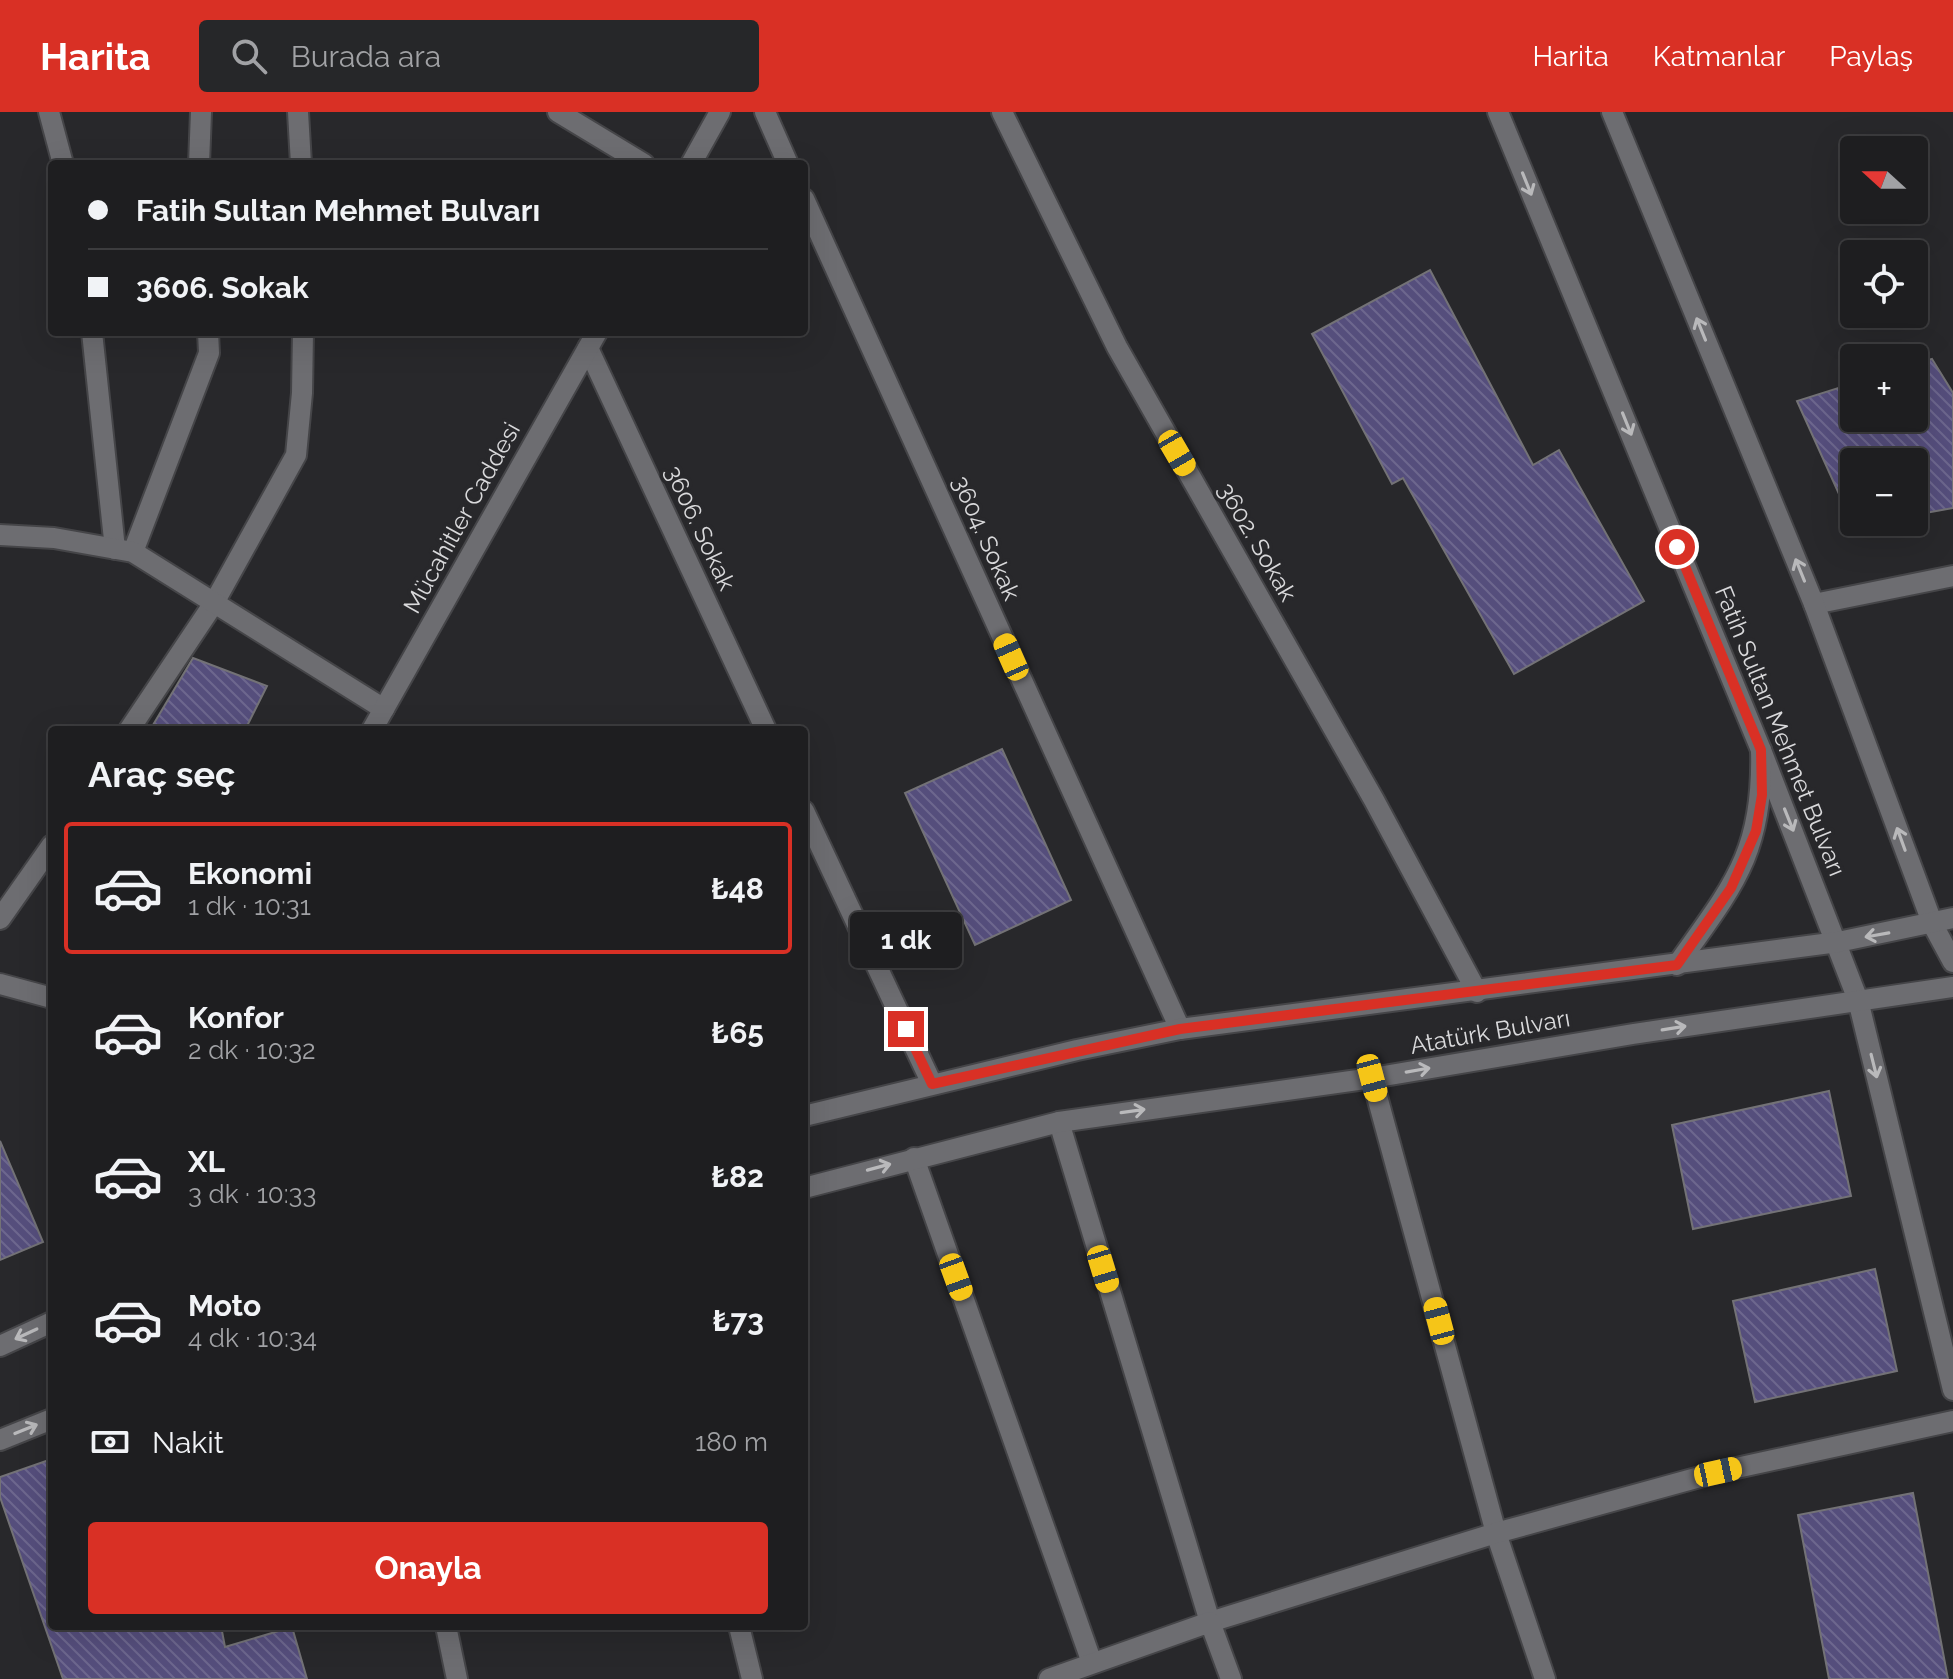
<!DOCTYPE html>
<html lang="tr">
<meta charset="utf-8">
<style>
:root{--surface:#1e1e20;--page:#262729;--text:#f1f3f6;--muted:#a1a2a5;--line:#3c3c3e;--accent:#d93025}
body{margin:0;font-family:Raleway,sans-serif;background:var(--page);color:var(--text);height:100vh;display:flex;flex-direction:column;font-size:30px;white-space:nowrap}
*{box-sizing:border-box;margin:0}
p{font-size:26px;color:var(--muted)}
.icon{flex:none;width:44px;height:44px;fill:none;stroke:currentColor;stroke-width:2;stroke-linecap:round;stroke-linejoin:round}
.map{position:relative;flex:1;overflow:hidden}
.drawer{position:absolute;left:48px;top:614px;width:760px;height:904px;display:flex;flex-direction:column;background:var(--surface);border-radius:8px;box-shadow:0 8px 32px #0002,0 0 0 2px var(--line)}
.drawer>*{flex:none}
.hud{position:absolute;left:48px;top:48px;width:760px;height:176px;border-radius:8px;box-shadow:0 8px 32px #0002,0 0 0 2px var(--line);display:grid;align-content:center;height:176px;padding:0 40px;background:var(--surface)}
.needle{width:52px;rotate:291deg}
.buttons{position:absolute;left:1840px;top:24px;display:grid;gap:16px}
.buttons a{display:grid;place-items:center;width:88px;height:88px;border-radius:8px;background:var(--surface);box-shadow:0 8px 32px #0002,0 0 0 2px var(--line);font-size:40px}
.end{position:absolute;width:36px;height:36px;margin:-18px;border:10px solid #d93025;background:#fff;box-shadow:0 0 0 4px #fff}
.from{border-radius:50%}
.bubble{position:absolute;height:56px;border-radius:8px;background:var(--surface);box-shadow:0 8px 32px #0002,0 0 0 2px var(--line);font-size:26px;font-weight:700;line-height:56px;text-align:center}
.car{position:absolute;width:24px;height:48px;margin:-24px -12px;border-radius:10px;box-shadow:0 0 6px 2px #0007;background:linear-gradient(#f5c518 24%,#345 0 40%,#f5c518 0 76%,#345 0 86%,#f5c518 0)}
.hud b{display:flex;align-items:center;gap:28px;height:76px;font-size:30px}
.hud b+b{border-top:2px solid var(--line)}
.hud i{width:20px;height:20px;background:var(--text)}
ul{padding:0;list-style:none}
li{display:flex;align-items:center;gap:24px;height:132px;margin:0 16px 12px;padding:0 24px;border:4px solid transparent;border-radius:8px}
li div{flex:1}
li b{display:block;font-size:30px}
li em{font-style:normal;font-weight:700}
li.current{border-color:var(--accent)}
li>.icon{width:72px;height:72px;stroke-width:1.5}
h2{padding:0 40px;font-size:36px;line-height:96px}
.pay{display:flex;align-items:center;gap:20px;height:88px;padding:0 40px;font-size:30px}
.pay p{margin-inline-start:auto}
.primary-button{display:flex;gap:16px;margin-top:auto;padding:16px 40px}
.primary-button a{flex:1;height:92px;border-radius:8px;background:var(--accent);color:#fff;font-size:32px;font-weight:700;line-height:92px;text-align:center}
header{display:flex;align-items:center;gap:48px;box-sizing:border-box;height:112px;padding:0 40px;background:var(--accent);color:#fff}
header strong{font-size:38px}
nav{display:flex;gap:44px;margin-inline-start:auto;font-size:28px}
.search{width:560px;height:72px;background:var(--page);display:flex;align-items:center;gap:20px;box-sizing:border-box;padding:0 28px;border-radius:8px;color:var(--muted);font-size:30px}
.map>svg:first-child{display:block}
.building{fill:url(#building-back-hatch);stroke:#737276;stroke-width:2}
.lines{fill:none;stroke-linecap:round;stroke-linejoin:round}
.minor-casing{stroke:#454548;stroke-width:24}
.tertiary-casing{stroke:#454548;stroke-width:24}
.secondary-casing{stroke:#454548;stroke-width:24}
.minor{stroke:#6d6d71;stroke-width:20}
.tertiary{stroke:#6d6d71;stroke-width:20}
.secondary{stroke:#6d6d71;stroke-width:20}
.oneway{stroke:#b9b9bb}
.route{stroke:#d93025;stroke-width:10}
.labels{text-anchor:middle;stroke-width:7;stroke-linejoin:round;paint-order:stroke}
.street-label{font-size:24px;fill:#d9d9db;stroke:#28282b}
</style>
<header>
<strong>Harita</strong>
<div class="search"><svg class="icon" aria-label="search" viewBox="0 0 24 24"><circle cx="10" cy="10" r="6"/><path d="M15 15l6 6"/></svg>Burada ara</div>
<nav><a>Harita</a><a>Katmanlar</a><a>Paylaş</a></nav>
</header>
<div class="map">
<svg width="1953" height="1567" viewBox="0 0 1953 1567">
<defs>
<pattern id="building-back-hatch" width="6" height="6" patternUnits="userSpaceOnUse" patternTransform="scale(2)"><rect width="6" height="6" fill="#554e7c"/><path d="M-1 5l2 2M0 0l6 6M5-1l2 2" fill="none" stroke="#6d678e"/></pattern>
</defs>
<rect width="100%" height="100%" fill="#28282b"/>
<!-- building -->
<g class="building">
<polygon points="1430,158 1533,353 1559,338 1644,489 1514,562 1403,366 1392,372 1312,222"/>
<polygon points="1932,247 1953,281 1953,396 1914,403 1914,350 1854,350 1854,410 1872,410 1853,413 1797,289 1854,271 1854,306 1914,306 1914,252"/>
<polygon points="193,546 267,574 245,618 150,618"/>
<polygon points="1002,637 1071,788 975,833 905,681"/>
<polygon points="1829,979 1851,1084 1693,1117 1672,1013"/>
<polygon points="0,1029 43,1130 0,1148"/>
<polygon points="1875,1157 1897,1259 1755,1290 1733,1189"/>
<polygon points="52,1347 52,1514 221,1514 225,1535 292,1515 307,1567 63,1567 0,1385 0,1365"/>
<polygon points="1913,1381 1948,1567 1829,1567 1798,1403"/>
</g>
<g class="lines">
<!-- minor casing -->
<g class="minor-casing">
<g id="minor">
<polyline points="49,0 63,52"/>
<polyline points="298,0 301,52"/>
<polyline points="558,0 644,52"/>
<polyline points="765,0 788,52"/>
<polyline points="1002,0 1117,235 1374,688 1477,880"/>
<polyline points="199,52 201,0"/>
<polyline points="804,87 1180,917"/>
<polyline points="92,220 115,437"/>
<polyline points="588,236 766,618"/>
<polyline points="133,440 209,241 208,220"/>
<polyline points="1814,492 1953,464"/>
<polyline points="129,618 214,491 296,343 302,281 303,220"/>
<polyline points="804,699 932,972"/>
<polyline points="0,807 52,733"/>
<polyline points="0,872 52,886"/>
<polyline points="1372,966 1496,1421 1545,1567"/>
<polyline points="1059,1010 1210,1510 1496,1421 1718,1360 1953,1309"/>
<polyline points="914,1046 1092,1551"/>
<polyline points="446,1514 457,1567"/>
<polyline points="739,1514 752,1567"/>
<polyline points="1049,1567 1210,1510 1231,1567"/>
</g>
</g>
<!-- tertiary casing -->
<g class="tertiary-casing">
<g id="tertiary">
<polyline points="1498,0 1761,638 1858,888 1953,1278"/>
<polyline points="1612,0 1814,492 1933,813 1953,850"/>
<polyline points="691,52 720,0"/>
<polyline points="0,423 54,426 133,440 384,597"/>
<polyline points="372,618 597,220"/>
</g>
</g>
<!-- secondary casing -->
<g class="secondary-casing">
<g id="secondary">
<path d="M1677,853C1733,774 1764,740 1761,638"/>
<polyline points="804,1004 1077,938 1180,917 1838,830 1953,806"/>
<polyline points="804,1076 1059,1010 1372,966 1633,922 1953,875"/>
<polyline points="0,1234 52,1210"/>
<polyline points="0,1328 52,1307"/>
</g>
</g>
<!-- minor -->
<use href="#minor" class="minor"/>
<!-- tertiary -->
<use href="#tertiary" class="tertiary"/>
<!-- secondary -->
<use href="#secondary" class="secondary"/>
</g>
<!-- one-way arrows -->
<defs><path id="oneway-shaft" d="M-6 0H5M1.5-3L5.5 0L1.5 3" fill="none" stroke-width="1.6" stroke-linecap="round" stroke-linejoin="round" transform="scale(2)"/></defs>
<g class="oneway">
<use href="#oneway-shaft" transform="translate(1527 72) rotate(68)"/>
<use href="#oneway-shaft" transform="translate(1701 217) rotate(-112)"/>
<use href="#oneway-shaft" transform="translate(1627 312) rotate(68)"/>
<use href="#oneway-shaft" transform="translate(1800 458) rotate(-112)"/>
<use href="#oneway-shaft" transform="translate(1789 708) rotate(68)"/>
<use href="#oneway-shaft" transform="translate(1901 727) rotate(-110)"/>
<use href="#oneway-shaft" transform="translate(1877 823) rotate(170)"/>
<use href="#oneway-shaft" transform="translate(1674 916) rotate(-9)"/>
<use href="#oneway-shaft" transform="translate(1874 954) rotate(76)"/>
<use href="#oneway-shaft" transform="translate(1418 958) rotate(-10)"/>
<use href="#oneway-shaft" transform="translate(1133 999) rotate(-8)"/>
<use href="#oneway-shaft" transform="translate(879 1055) rotate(-15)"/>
<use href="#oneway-shaft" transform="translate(26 1222) rotate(155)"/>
<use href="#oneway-shaft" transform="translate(26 1317) rotate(-22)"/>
</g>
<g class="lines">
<!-- route -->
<polyline class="route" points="906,917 932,972 1180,917 1677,853 1731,776 1756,719 1762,683 1761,638 1677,435"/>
</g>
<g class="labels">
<!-- street labels -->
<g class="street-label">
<text transform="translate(462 406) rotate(-61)" y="8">Mücahitler Caddesi</text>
<text transform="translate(700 416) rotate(65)" y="8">3606. Sokak</text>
<text transform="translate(986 426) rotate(66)" y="8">3604. Sokak</text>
<text transform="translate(1257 430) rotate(60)" y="8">3602. Sokak</text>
<text transform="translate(1780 619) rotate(68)" y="8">Fatih Sultan Mehmet Bulvarı</text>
<text transform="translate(1490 920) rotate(-10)" y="8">Atatürk Bulvarı</text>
</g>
</g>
</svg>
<div class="buttons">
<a><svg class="needle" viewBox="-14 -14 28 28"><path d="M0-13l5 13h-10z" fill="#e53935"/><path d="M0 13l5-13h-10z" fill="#a1a2a5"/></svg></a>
<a><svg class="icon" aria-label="locate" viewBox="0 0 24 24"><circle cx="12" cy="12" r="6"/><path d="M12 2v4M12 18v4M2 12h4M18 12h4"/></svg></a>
<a>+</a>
<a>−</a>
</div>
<i class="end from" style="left:1677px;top:435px"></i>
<i class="end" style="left:906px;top:917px"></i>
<div class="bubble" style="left:850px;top:800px;width:112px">1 dk</div>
<i class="car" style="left:1177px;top:341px;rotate:150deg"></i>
<i class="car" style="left:1011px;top:545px;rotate:336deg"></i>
<i class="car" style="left:1372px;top:966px;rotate:165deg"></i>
<i class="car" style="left:1103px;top:1157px;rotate:163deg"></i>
<i class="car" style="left:956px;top:1165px;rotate:160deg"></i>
<i class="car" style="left:1439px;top:1209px;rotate:345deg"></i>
<i class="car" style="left:1718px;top:1360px;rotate:78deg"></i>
<div class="hud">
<b><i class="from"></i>Fatih Sultan Mehmet Bulvarı</b>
<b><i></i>3606. Sokak</b>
</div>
<section class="drawer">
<h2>Araç seç</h2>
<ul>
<li class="current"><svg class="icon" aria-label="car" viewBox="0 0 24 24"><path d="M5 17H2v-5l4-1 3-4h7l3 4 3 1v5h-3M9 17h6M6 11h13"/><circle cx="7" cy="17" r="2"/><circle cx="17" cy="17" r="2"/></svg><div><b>Ekonomi</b><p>1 dk · 10:31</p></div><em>₺48</em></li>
<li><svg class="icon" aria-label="car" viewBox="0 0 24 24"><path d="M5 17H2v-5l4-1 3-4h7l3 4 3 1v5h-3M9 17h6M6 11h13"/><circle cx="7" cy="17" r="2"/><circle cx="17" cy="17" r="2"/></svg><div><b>Konfor</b><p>2 dk · 10:32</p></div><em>₺65</em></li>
<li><svg class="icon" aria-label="car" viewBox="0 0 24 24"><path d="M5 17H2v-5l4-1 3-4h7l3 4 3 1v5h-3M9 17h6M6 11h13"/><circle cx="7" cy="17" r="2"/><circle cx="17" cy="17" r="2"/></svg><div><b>XL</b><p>3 dk · 10:33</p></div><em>₺82</em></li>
<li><svg class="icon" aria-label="car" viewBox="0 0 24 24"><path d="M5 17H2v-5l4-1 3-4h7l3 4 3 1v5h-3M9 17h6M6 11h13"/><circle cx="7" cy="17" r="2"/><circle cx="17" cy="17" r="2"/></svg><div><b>Moto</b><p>4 dk · 10:34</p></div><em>₺73</em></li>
</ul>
<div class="pay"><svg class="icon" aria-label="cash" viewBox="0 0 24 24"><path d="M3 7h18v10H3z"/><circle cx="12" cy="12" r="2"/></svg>Nakit<p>180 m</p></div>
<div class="primary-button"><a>Onayla</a></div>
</section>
</div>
